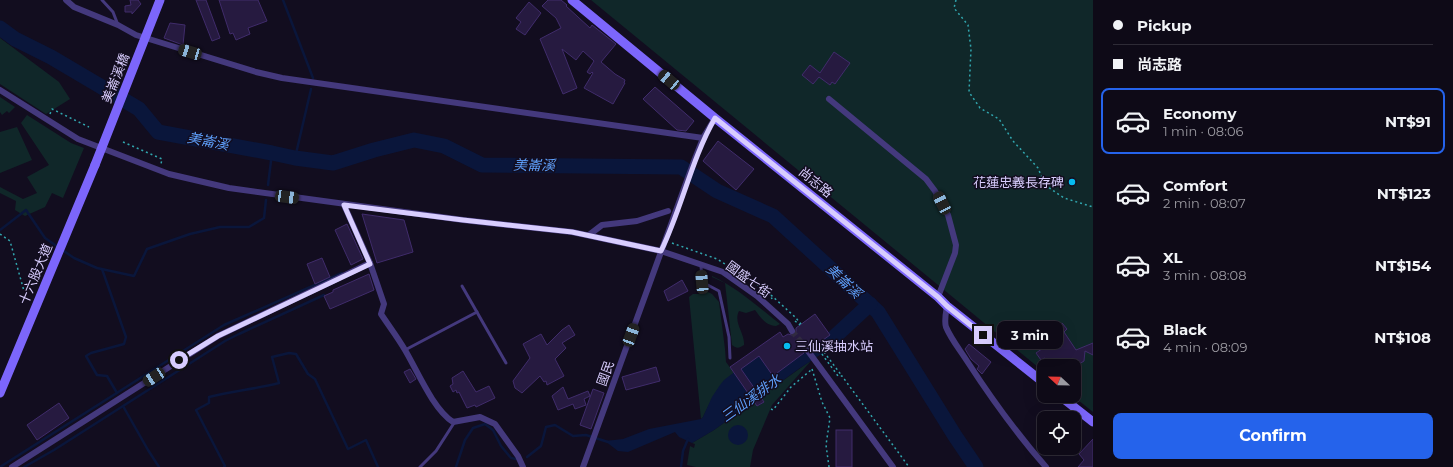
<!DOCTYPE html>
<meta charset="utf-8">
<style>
:root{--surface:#0e0a17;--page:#1c1824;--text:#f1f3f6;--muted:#9b9aa1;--line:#2e2b36;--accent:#2563eb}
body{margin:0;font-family:Montserrat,"Noto Sans TC",sans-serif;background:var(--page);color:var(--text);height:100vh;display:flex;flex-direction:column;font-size:15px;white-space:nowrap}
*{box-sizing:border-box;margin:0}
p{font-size:13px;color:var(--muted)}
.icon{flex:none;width:22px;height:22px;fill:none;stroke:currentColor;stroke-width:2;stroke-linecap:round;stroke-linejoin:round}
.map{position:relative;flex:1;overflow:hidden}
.details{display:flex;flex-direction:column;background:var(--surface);width:360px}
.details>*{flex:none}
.hud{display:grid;align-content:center;height:88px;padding:0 20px;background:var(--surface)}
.needle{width:26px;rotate:292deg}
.fabs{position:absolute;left:1037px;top:359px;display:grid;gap:8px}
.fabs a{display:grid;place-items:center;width:44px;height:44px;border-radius:8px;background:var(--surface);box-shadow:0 4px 16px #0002,0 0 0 1px var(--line);font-size:20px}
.end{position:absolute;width:18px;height:18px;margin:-9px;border:5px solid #d8cdfe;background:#111;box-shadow:0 0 0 2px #111}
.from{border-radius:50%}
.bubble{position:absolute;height:28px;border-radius:8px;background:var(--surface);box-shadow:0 4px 16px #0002,0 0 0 1px var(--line);font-size:13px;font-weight:700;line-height:28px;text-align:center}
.car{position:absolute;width:12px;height:24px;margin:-12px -6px;border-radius:5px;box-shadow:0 0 3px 1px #0007;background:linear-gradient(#222 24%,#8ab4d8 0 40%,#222 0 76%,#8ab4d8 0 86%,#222 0)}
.hud b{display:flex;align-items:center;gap:14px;height:38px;font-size:15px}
.hud b+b{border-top:1px solid var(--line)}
.hud i{width:10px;height:10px;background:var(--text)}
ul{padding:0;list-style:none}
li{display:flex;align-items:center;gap:12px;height:66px;margin:0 8px 6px;padding:0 12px;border:2px solid transparent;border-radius:8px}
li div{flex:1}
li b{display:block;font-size:15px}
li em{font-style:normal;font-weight:700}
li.active{border-color:var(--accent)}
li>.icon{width:36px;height:36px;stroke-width:1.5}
.action{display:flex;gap:8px;margin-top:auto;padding:8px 20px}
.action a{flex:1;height:46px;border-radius:8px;background:var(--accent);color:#fff;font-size:16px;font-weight:700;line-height:46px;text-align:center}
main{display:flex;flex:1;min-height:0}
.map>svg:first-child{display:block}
.green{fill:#102729}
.water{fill:#0a163b}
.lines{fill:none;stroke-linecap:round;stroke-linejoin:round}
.stream{stroke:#0a163b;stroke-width:2.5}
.river{stroke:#0a163b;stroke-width:15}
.building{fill:#261a40;stroke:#402c6b}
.street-tunnel{stroke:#302a40;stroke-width:6;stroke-dasharray:6 3;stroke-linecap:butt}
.path{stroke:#31a6ae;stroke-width:1.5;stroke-dasharray:2 3;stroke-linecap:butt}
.lane{stroke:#44397d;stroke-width:3}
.street{stroke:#44397d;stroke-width:6}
.secondary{stroke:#7c66fb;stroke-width:9}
.secondary-bridge{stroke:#7c66fb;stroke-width:9}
.route{stroke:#d8cdfe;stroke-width:5}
.poi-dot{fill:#06bcf0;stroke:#120d1f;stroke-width:1.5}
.labels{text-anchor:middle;stroke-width:3;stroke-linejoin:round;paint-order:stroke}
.street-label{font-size:13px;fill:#d8cdfe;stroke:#120d1f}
.poi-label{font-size:13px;fill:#d8cdfe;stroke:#120d1f;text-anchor:end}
.water-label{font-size:14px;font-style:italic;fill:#5e9ffb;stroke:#120d1f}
</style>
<main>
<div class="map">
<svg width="1093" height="467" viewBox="0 0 1093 467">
<rect width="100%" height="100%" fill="#120d1f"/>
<!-- green -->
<g class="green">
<polygon points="591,0 1093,0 1093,412 1073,396 1074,366 1044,366 1044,372"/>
<polygon points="0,38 59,82 70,99 46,114 0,84"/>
<polygon points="0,97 15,107 9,113 7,111 2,115 0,112"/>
<polygon points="27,115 71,143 84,148 63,198 52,193 45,207 25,216 15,210 16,201 0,193 0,187 23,199 37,193 27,177 49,165 21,123"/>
<polygon points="17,127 32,160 0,173 0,132"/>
<path d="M712,276C738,288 758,307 780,324L776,326C765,325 761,318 755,310L746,313L739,311C733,323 745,333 744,345C739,348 737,349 732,345L725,283L712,277Z"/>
<path d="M706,291L712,294L719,302L725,349L726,362L734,373C717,385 712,399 703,417L701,419L689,297L693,294H705Z"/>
<polygon points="809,362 810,362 772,405 753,450 750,467 696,467 687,465 690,446 694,448 695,444 692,443 714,430 754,401 758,406 764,402 760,397"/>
</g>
<!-- water -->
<g class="water">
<polygon points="832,334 837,344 800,368 714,430 692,443 679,437 675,432 628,452 618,451 605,441 623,439 649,429 701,419 703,417 712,397 720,385 724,380 758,354 773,375"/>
<circle cx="738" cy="435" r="10"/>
</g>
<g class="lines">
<!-- stream -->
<g class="stream">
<polyline points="283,0 313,78"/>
<polyline points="295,158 311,89"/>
<polyline points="268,185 272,153"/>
<polyline points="0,230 26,210 45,238 74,258 97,268 134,276 147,249 190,234 220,227 249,227 264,218 266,200"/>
<polyline points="102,269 126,337 124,344 91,353 86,356 97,375 107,376 117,393"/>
<polyline points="123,406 148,450 159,467"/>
<polyline points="527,457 541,446 546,427 555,425 573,436 586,435 608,442"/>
<polyline points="0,467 224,325 342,273"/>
<polyline points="24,467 54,450 225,341 239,334 324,295"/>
<path d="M224,467L225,466L196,410L209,403V397C232,391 256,389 279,383L272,357L289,353L296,354L308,374L315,379L348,449L366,440L378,467"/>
<polyline points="456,467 465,440 473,428 485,424 493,430 501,446 511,458 516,459"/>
<polyline points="681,467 683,451 688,439"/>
</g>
<!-- river -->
<g class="river">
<polyline points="0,28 15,39 51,57 139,109 158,132 272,153 295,158 333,163 374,150 414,140 444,146 482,165 681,167 717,191 773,216 878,312 955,436 976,467"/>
<polyline points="830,341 870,304"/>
</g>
</g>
<!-- building -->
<g class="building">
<polygon points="130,0 138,0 141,4 132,14 132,12 125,12 125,6 131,5"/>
<polygon points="196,0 206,0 220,38 212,41"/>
<polygon points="219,0 258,0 267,21 248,28 250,34 236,40 233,33 230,34"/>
<polygon points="548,0 561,0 567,5 566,6 590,28 592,25 616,44 601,62 615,74 625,80 624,83 625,83 613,104 584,88 593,73 592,72 590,74 587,72 594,61 583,51 576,60 562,49 577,88 563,94 540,39 561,28 556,18 542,6"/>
<polygon points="529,2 541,13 525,35 516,29 521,22 516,18"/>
<polygon points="170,23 185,25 183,45 164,38"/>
<polygon points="834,52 850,63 835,84 832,82 830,85 819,77 813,84 802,75 810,65 820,73"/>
<polygon points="655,87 694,121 686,131 677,130 643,99"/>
<polygon points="718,141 754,169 736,190 703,161"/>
<polygon points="362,214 404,220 413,252 377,263"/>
<polygon points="347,224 363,259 351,265 335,230"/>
<polygon points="322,258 330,277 315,284 307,264"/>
<polygon points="369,274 374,290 330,309 324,296 333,292 333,290"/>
<polygon points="682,280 688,291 668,301 664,291"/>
<polygon points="815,314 830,335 812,348 809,347 806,347 804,350 804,353 773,376 759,356 741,369 764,402 757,406 730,367 780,332 783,337 788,334 792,335 795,335 796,331 796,328"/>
<polygon points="1062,323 1067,329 1064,332 1076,350 1093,343 1093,355 1085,351 1084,361 1076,366 1051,366 1045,358 1041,360 1036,353 1049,344 1043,337"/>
<polygon points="569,325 575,335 562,343 566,348 555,359 564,376 547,385 546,381 544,382 540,376 522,393 515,388 513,381 530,358 523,344 541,334 547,345 562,330"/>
<polygon points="969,344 991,362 982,374 977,369 979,366 971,359 965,349"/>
<polygon points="656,367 660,381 626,390 622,377"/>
<polygon points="410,369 416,379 410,383 404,372"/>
<polygon points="463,371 476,392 489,386 495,398 476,407 475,405 467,408 459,392 457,393 456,390 453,392 450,386 453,384 452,378"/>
<polygon points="563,387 568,399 588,391 590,396 584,399 586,405 575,409 573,404 558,410 552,396"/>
<polygon points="593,389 604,393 591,429 580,425"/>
<polygon points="59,403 69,418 37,440 27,425"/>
<rect x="836" y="430" width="16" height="37"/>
<polygon points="1093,439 1093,467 1078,467 1084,460 1079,454"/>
</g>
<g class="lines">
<!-- street-tunnel -->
<polyline class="street-tunnel" points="792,331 808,351"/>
<!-- path -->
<g class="path">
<polyline points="956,0 954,8 968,25 971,49 969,92 980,108 999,119 1013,141 1038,168 1045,185 1064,198 1093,207"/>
<polyline points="50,114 52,109 89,127"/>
<polyline points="123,142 162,159 161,164"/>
<polyline points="0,234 10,241 24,291"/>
<polyline points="672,243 717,259 754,282 770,294 772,299"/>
<polyline points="771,295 795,317 801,324"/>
<polyline points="795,321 800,325"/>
<polyline points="818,344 842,376"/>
<polyline points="816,346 838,376 842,376 909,467"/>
<polyline points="812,369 822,402 830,418 826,445 829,467"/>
<polyline points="771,409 773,410 791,387 811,370"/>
</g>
<!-- lane -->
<g class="lane">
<polyline points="102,0 113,12 118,25"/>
<polyline points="701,265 702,282 719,291 729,337 730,358"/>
<polyline points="462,286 506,363"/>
<polyline points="405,350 477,312"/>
<polyline points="420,467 436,451 454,423"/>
</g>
<!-- street -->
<g class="street">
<polyline points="66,0 74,7 118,25 136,35 256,72 282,78 703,138"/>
<polyline points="0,90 78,139 169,174 229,188 463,220 572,232 661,251 723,272 757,296 788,324 792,331"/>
<polyline points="829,99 926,179 935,191 948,215 956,245 955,253 938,297"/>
<polyline points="589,235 602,225 637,221 668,211"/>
<path d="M370,263L384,304L381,314C389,326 398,338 405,350C418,372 433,409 453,422L480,417L495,424L518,456L523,467"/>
<path d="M947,306C946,312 944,321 946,327C951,339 960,350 967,361C991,398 1017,434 1046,467"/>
<polyline points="808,351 893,467"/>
<polyline points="12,467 218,336 370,263 344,205"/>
<polyline points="583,467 694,161 703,138 715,118"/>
</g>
<!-- secondary -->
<g class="secondary">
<polyline points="572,0 715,118 938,297 947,306 1044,383"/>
<polyline points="0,393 95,165"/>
<polyline points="1060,396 1093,422"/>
</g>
<!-- secondary-bridge -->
<polyline class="secondary-bridge" points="95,165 160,0"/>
</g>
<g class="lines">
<!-- route -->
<path class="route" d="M179,360L218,336L370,264L344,205L463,220L572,232L661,251C682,208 691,160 715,118L938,297L947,306L983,335"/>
</g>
<!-- markers -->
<g class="poi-dot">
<circle cx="1072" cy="182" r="4"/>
<circle cx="787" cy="346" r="4"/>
</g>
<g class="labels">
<!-- street labels -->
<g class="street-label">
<text transform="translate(115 78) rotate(-68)" y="5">美崙溪橋</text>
<text transform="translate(816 182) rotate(39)" y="5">尚志路</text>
<text transform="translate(35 274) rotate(-67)" y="5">十六股大道</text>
<text transform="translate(749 279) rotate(36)" y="5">國盛七街</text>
<text transform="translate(605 373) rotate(-70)" y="5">國民</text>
</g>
<!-- poi labels -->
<g class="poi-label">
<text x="1064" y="187">花蓮忠義長存碑</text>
<text x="795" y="351" text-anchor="start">三仙溪抽水站</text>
</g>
<!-- water labels -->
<g class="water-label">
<text transform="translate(208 141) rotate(11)" y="5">美崙溪</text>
<text transform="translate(534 165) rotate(1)" y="5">美崙溪</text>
<text transform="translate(844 281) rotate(43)" y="5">美崙溪</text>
<text transform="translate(751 398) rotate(-36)" y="5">三仙溪排水</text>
</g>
</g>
</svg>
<div class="fabs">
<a><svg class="needle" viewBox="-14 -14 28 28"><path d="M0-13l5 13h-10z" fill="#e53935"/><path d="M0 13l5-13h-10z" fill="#9b9aa1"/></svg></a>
<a><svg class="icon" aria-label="locate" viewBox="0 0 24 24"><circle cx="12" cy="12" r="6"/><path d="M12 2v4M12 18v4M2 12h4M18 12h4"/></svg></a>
</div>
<i class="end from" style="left:179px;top:360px"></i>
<i class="end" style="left:983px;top:335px"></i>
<div class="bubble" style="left:997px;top:321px;width:66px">3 min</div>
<i class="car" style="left:190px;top:52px;rotate:287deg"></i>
<i class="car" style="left:669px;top:80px;rotate:310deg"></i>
<i class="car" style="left:287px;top:197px;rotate:98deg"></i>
<i class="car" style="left:942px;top:203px;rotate:333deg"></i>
<i class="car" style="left:702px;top:282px;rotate:355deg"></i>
<i class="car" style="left:631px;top:335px;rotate:20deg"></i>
<i class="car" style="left:154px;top:377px;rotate:237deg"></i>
</div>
<section class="details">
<div class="hud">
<b><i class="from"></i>Pickup</b>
<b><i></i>尚志路</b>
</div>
<ul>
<li class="active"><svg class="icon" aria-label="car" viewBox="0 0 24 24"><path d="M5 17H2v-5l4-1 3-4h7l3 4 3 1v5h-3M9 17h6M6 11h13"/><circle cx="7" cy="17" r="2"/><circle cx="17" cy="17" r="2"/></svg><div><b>Economy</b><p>1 min · 08:06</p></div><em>NT$91</em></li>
<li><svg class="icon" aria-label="car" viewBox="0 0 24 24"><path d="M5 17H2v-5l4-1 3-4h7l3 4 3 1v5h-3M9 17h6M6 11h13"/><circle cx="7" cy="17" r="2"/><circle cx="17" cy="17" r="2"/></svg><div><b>Comfort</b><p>2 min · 08:07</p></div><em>NT$123</em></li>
<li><svg class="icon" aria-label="car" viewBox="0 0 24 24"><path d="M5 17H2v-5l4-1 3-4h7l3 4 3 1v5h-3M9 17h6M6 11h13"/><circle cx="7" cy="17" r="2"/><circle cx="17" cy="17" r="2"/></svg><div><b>XL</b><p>3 min · 08:08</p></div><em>NT$154</em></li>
<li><svg class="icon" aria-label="car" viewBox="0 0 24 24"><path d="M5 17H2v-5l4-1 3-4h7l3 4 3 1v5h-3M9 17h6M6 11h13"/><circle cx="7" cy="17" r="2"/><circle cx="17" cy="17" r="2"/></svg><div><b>Black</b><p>4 min · 08:09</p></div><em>NT$108</em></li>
</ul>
<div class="action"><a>Confirm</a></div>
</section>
</main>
